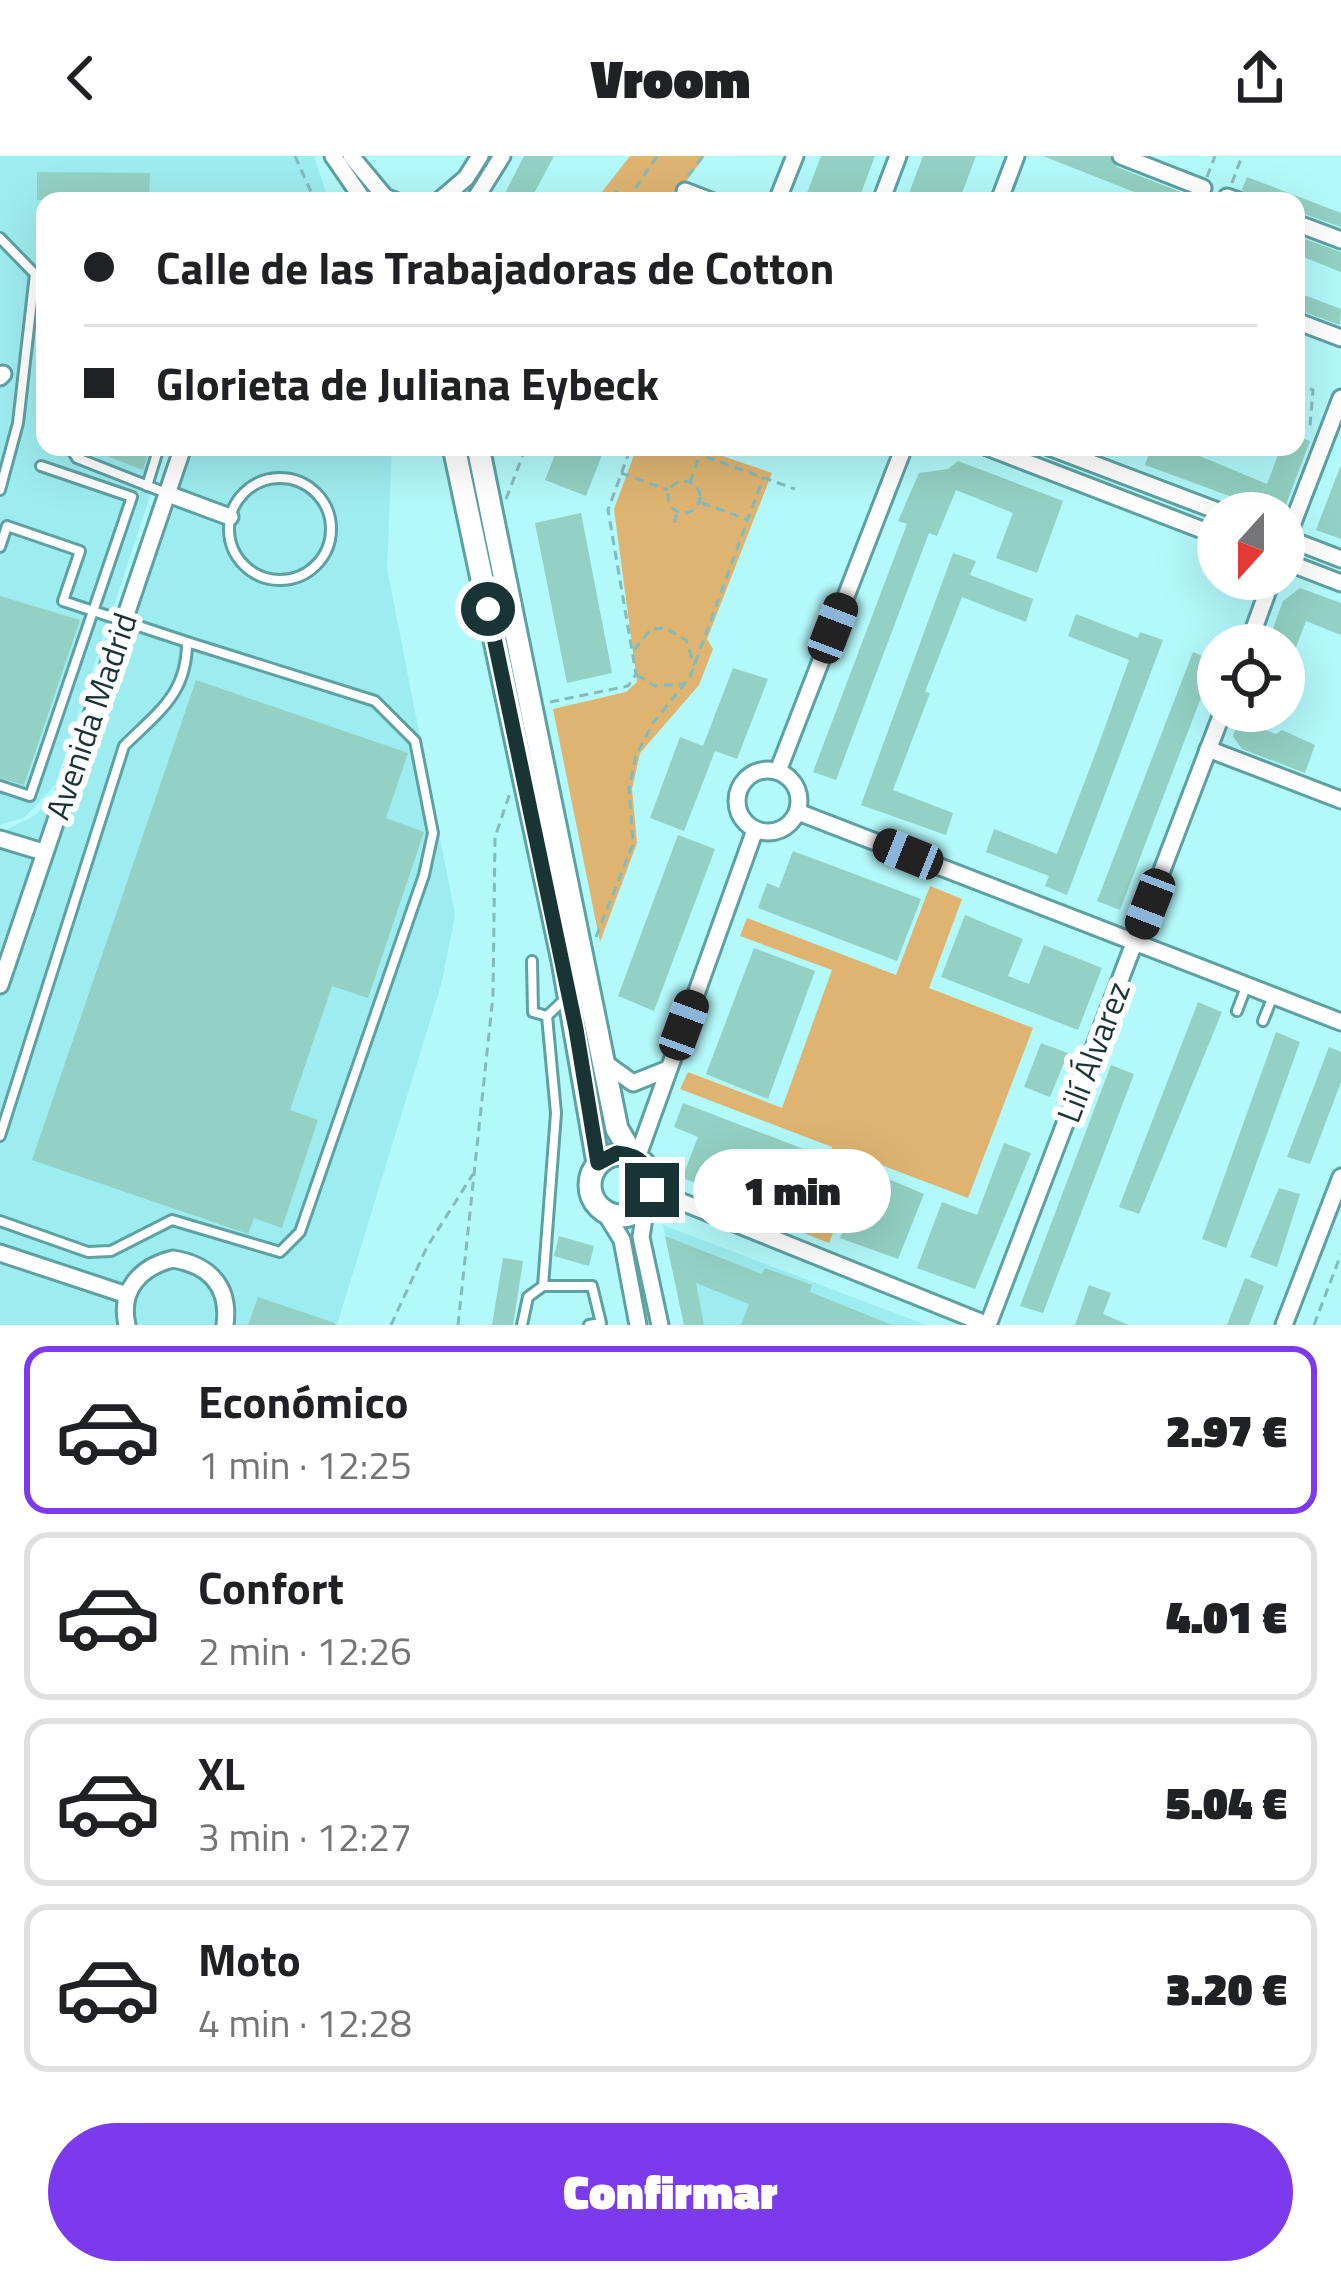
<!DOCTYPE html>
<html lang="es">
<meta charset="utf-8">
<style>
:root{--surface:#fff;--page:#f2f2f2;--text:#202124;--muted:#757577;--line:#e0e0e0;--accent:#7c3aed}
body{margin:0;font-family:"Titillium Web",sans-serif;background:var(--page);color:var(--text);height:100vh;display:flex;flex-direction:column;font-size:45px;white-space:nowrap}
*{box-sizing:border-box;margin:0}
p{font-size:39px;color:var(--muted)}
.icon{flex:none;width:66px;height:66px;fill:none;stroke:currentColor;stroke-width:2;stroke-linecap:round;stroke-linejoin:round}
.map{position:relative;height:1169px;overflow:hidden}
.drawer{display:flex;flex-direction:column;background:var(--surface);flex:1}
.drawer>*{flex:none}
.top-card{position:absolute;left:36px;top:36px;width:1269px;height:264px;border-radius:24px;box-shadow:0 12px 48px #0002;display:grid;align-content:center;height:264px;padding:0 48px;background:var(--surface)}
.needle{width:78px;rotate:201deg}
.controls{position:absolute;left:1197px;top:336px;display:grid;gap:24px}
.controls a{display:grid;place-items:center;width:108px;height:108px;border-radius:50%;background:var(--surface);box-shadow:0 12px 48px #0002;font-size:60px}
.end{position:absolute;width:54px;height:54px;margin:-27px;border:15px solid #183435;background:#fff;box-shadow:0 0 0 6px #fff}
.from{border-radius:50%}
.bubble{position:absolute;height:84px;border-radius:42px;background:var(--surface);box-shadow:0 12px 48px #0002;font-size:39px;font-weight:800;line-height:84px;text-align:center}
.car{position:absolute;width:36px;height:72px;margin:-36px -18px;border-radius:15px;box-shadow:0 0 9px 3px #0007;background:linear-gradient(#222 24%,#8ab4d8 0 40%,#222 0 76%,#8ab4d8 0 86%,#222 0)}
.top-card b{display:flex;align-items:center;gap:42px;height:114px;font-size:45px}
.top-card b+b{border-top:3px solid var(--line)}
.top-card i{width:30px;height:30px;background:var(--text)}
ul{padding:21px 0 0;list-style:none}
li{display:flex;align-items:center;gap:36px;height:168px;margin:0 24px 18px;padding:0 24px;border:6px solid var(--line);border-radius:24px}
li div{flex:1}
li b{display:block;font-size:45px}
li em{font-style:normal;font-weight:800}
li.active{border-color:var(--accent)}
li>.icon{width:108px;height:108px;stroke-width:1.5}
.cta{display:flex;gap:24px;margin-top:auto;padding:24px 48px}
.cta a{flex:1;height:138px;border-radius:72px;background:var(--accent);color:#fff;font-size:48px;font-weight:800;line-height:138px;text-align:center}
header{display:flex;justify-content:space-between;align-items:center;height:156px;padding:0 48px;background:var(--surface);font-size:54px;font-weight:800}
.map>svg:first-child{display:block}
.built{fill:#9decef}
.green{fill:#deb470}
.building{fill:#92d1c3}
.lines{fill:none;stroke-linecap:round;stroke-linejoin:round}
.lane-casing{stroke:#5ea1a3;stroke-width:14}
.street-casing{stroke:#5ea1a3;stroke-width:21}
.secondary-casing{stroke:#5ea1a3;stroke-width:27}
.path{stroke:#83bbbd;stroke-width:3;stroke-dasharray:9 6;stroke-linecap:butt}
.lane{stroke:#fff;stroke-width:8}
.street{stroke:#fff;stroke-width:15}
.secondary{stroke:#fff;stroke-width:21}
.route{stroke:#183435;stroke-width:15}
.labels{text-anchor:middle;stroke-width:12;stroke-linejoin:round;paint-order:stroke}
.street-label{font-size:33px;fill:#183435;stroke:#fff}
</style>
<header><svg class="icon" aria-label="back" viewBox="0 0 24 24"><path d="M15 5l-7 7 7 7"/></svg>Vroom<svg class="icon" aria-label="share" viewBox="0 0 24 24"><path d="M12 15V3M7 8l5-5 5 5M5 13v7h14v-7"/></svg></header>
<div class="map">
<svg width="1341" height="1169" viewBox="0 0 1341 1169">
<rect width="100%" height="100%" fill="#b3f8fa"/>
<!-- built -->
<g class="built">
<polygon points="0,0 314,0 329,45 45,45 45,291 166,291 55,629 25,661 0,669"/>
<polygon points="179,291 392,291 387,413 455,759 441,829 337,1169 0,1169 0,677 34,660 58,638"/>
<polygon points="663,1069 926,1169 684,1169"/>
</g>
<!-- green -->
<g class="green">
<polygon points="630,0 705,0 671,45 595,45"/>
<polygon points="637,291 696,291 772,317 707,483 713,493 699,529 640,597 632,633 637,687 600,786 553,553 626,536 637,526 614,353"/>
<polygon points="930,730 962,743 929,832 1033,872 968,1042 863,1002 829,1087 801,1076 832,991 680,933 688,916 782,952 832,814 740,780 747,762 896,819"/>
</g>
<!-- building -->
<g class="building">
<polygon points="524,0 554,0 530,45 501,45"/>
<polygon points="821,0 875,0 858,45 804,45"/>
<polygon points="923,0 976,0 959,45 906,45"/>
<polygon points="1043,0 1109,0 1117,11 1188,39 1185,45 1157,45"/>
<polygon points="37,16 150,17 149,45 37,44"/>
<polygon points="1247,21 1341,57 1341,71 1296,55 1296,45 1251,45 1242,33"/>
<polygon points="1296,80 1341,96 1341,116 1296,98"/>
<polygon points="1296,136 1341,153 1340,169 1296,153"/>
<polygon points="1296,280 1310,285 1284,354 1276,357 1145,309 1151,291 1178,291 1267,328 1281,291 1296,291"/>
<polygon points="84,291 150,291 143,314"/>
<polygon points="558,291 605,291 586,340 545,324"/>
<polygon points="958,305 1063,345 1037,417 996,402 1013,357 956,334 937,380 929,377 836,624 813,616 907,368 898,365 919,317 948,313"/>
<polygon points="1340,311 1341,311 1341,383 1316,374"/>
<polygon points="581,357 612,517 567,527 535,367"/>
<polygon points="953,397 976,405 970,419 1033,443 1026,466 962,441 925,536 930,537 893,634 953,657 946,679 861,649"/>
<polygon points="1300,432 1341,447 1341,479 1306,465 1285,520 1284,489 1267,489 1283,445"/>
<polygon points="0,440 80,464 24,629 0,622"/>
<polygon points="1076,458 1138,482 1140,476 1163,484 1067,739 1045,730 1049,720 986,696 994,673 1057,698 1096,596 1129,504 1068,480"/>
<polygon points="1193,496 1215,505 1120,754 1097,745"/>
<polygon points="733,512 768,523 737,603 715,595 684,675 650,662 680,581 703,590"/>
<polygon points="196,524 408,597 386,662 424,676 368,842 332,830 290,954 318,964 282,1072 254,1062 248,1078 32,1004"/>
<polygon points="1242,555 1255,555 1251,569 1276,578 1282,574 1315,589 1305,617 1242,593 1233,580"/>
<polygon points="678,679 715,693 654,855 618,840"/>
<polygon points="793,695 921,743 897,805 758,752 767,727 779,732"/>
<polygon points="965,759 1023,783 1008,820 1029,828 1044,789 1102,812 1078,874 941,821"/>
<polygon points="754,792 815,815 768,943 706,918"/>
<polygon points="1198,846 1222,856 1139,1058 1119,1051"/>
<polygon points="1276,876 1300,886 1226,1092 1202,1083"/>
<polygon points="1041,887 1068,897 1050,941 1024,931"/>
<polygon points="1329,891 1341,896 1341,926 1310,1008 1287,1001"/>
<polygon points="1111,909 1134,918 1043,1157 1020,1150"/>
<polygon points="683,947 822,1000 798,1065 682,1022 698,981 674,971"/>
<polygon points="1004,987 1031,997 975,1133 917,1112 942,1046 977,1059"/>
<polygon points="865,1013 924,1038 898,1103 840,1082"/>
<polygon points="1279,1032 1300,1038 1277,1111 1250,1101"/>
<polygon points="559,1080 594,1090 589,1110 554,1100"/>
<polygon points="665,1080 762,1118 765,1112 812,1129 810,1136 892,1169 741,1169 749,1148 696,1127 704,1169 684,1169"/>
<polygon points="503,1102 523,1105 513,1169 492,1169"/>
<polygon points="1245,1122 1264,1130 1249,1169 1227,1169"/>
<polygon points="1089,1129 1111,1137 1103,1158 1129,1169 1075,1169"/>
<polygon points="258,1141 335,1167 335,1169 248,1169"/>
</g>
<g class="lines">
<!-- lane casing -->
<g class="lane-casing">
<g id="lane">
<polyline points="0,82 35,118"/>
<polyline points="70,291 77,302 166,337"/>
<circle cx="280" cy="373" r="51"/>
<polyline points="147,330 159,291"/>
<polyline points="0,334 18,267 35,118 45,115"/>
<path d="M0,391L7,370L80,395L63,445L187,486C187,538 159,555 124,590L0,980"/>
<polyline points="0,630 30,640 132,341 41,310"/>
<polyline points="532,805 533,856 547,860 564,844"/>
<polyline points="1237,855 1246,831"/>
<polyline points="1263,865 1273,840"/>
<polyline points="0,1065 88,1096 111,1095 172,1064 280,1096 300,1076 424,719 433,677 415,585 375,545 187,486"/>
<polyline points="543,1130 556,957 547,860"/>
<polyline points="522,1169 528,1141 543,1130 592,1130 601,1167 589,1169"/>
</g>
</g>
<!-- street casing -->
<g class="street-casing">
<g id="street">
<polyline points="333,0 364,45"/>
<polyline points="351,0 385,41 395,45"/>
<polyline points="1121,0 1203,32"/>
<polyline points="685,35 711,45"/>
<polyline points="1227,41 1239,45"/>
<polyline points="439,45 466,22 480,0"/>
<polyline points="474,45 502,0"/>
<polyline points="777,45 795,0"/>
<polyline points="881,45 898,0"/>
<polyline points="999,45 1016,0"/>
<polyline points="1296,67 1341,84"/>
<polyline points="1296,165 1341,182"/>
<polyline points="0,221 3,218"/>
<polyline points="987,291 1218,380"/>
<polyline points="1049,291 1223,357"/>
<polyline points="168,338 230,361"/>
<polyline points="1284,381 1341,403"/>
<polyline points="1287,382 1341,242"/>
<polyline points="1284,405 1341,427"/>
<polyline points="1248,489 1272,423"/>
<polyline points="1208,593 1341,644"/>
<circle cx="768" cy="645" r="31"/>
<polyline points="778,615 904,291"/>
<polyline points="798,656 1341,866"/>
<polyline points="0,683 43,696"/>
<polyline points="0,829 183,291"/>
<polyline points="604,906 633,927 668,913"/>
<polyline points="637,1002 755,674"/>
<polyline points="652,1034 988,1169"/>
<polyline points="646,1049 641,1081 660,1169"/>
<polyline points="604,1055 622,1084 638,1169"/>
<polyline points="0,1097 127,1139"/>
<path d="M127,1169C119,1134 140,1111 173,1103C210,1109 230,1131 225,1169"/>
<polyline points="988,1169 1223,555"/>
<polyline points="1284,1169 1341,1021"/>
</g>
</g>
<!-- secondary casing -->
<g class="secondary-casing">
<g id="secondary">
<polyline points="454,291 563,805 598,1007"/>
<polyline points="478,291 617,973 633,1000"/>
<circle cx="621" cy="1029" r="31"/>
</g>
</g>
<!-- path -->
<g class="path">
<polyline points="295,0 315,45"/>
<polyline points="688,20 703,0"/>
<polyline points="1207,21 1215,0"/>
<polyline points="1232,27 1242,0"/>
<polyline points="606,45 614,34 625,42"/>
<polyline points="627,45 657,0"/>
<polyline points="1296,227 1313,234 1310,270 1296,265"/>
<polyline points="678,291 795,333"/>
<polyline points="621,317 668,334"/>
<circle cx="684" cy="341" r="16"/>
<polyline points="690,326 699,301"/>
<polyline points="506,343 526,291"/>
<polyline points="702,347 748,364"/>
<polyline points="674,367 677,357"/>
<polyline points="634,494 651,473 665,472 686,484 694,509"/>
<polyline points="637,519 655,530 683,528"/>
<polyline points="550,546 628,530 636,518 608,354 631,291"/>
<polyline points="596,781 633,688 629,633 636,599 653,567 690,521 763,322"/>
<polyline points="391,1169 427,1091 473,1018"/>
<polyline points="458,1169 493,840 495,681 510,637"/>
<polyline points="1314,1169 1341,1098"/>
</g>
<!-- lane -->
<use href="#lane" class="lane"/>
<!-- street -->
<use href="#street" class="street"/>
<!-- secondary -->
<use href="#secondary" class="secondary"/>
</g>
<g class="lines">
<!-- route -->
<path class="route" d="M488,453L576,873L598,1007L617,997C640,999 653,1011 652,1034"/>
</g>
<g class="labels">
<!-- street labels -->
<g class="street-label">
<text transform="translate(91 560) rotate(-71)" y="12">Avenida Madrid</text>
<text transform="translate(1093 896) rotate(-69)" y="12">Lilí Álvarez</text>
</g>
</g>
</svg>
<div class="controls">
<a><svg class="needle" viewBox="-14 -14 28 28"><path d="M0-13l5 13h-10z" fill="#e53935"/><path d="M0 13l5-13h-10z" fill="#757577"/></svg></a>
<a><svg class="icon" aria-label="locate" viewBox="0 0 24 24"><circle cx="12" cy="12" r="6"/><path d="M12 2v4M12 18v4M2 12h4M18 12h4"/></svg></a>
</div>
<i class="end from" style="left:488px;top:453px"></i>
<i class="end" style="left:652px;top:1034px"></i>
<div class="bubble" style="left:693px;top:993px;width:198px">1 min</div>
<i class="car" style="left:833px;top:472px;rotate:21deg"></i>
<i class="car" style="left:908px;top:698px;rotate:292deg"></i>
<i class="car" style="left:1150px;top:748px;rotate:201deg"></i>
<i class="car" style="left:684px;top:869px;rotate:20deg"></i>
<div class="top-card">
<b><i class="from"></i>Calle de las Trabajadoras de Cotton</b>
<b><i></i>Glorieta de Juliana Eybeck</b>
</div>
</div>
<section class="drawer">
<ul>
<li class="active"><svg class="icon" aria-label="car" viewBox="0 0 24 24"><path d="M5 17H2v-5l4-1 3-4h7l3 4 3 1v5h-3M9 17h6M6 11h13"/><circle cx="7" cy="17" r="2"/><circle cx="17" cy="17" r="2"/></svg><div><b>Económico</b><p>1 min · 12:25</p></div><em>2.97 €</em></li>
<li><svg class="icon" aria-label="car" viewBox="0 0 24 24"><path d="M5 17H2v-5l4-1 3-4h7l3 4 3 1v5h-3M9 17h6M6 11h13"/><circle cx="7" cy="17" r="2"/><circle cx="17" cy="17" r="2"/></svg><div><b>Confort</b><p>2 min · 12:26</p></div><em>4.01 €</em></li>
<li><svg class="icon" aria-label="car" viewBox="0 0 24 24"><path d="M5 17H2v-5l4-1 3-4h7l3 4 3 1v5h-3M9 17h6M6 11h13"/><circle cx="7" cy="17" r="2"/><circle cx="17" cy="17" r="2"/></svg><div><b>XL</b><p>3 min · 12:27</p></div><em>5.04 €</em></li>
<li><svg class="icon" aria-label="car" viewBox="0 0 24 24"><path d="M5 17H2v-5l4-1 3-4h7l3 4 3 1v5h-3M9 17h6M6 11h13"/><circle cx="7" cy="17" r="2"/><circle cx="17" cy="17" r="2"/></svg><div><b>Moto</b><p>4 min · 12:28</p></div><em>3.20 €</em></li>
</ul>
<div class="cta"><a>Confirmar</a></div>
</section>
